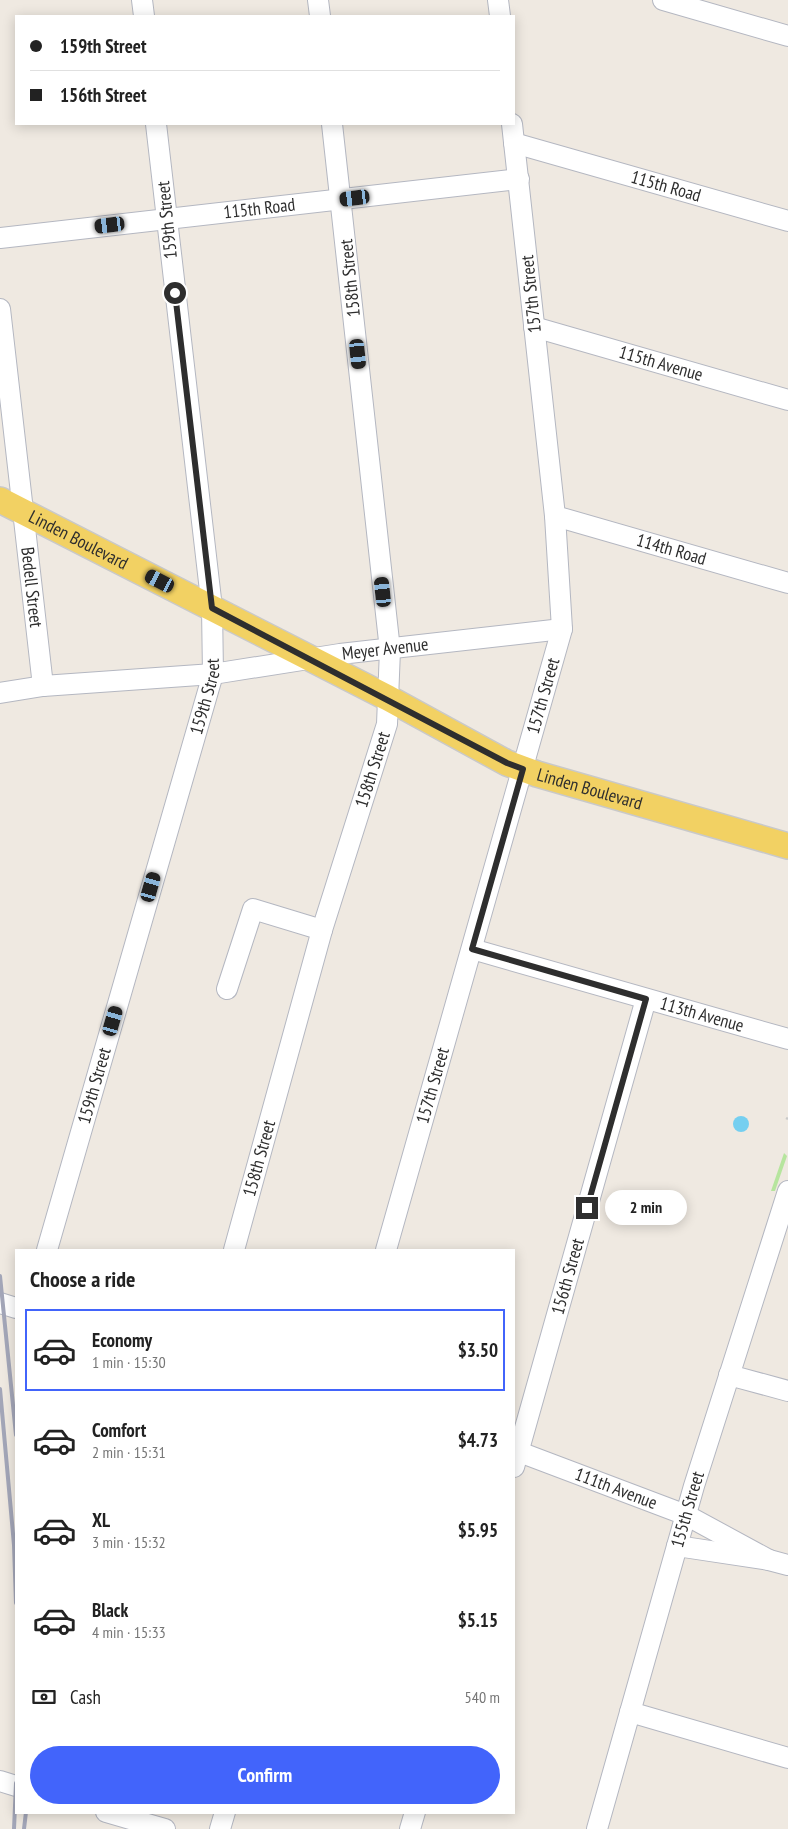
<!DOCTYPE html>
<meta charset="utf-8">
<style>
:root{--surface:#fff;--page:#f2f2f2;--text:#222;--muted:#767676;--line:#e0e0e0;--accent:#4264fb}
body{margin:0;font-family:"PT Sans Narrow",sans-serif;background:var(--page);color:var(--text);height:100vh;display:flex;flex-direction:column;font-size:19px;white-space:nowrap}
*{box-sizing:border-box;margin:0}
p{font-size:16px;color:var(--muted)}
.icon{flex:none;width:28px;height:28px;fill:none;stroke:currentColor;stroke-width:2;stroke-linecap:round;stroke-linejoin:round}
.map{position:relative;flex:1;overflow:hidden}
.sheet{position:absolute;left:15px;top:1249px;width:500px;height:565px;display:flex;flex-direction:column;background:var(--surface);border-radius:0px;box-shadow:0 2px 12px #0003}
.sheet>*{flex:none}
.banner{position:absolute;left:15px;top:15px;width:500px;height:110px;border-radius:0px;box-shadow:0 2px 12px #0003;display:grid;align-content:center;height:110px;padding:0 15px;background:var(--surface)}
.end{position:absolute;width:22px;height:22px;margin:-11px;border:6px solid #2e2e2e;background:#fff;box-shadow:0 0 0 2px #fff}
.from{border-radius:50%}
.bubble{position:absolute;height:35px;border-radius:18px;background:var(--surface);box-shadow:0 2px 12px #0003;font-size:16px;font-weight:700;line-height:35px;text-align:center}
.car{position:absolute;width:15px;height:30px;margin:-15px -8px;border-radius:6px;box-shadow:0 0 4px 1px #0007;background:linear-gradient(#222 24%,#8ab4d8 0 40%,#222 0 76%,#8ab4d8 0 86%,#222 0)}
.banner b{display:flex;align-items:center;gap:18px;height:48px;font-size:19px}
.banner b+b{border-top:1px solid var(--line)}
.banner i{width:12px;height:12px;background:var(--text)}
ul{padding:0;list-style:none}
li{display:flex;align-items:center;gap:15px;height:82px;margin:0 10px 8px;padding:0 5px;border:2px solid transparent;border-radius:0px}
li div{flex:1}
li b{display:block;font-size:19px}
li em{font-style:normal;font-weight:700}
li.current{border-color:var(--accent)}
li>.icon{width:45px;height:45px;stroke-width:1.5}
h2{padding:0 15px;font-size:22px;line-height:60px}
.pay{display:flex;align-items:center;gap:12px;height:55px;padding:0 15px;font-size:19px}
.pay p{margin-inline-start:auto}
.cta{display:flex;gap:10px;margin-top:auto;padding:10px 15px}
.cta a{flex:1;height:58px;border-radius:30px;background:var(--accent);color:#fff;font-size:20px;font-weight:700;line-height:58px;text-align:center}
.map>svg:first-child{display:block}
.green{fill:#b6e59e}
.water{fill:#75cff0}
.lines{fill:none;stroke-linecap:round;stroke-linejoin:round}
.minor-casing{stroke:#b4b7c1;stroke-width:22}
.major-casing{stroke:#c9c9c9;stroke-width:28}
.path{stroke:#c9c9c9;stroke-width:2.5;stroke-dasharray:4 2.5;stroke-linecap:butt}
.minor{stroke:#fff;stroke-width:20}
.major{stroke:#f2d163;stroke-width:25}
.rail{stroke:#a3a6b8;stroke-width:4}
.route{stroke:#2e2e2e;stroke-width:6}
.labels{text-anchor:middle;stroke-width:4.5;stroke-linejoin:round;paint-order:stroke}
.street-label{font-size:18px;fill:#2e2e2e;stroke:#fff}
</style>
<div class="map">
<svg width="788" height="1829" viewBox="0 0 788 1829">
<rect width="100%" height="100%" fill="#efe9e1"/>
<!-- green -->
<polygon class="green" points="784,1153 787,1156 775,1191 771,1191"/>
<!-- water -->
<circle class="water" cx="741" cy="1124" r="8"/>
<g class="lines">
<!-- minor casing -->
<g class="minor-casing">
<g id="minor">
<polyline points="142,0 144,16"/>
<polyline points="318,0 320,16"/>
<polyline points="498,0 500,16"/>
<polyline points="663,0 788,36"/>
<path id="s1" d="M514,143L788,221"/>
<path id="s2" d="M0,238L519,179"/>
<path id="s3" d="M0,309L43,686"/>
<path id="s4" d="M534,327L788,400"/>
<path id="s5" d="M555,516L788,583"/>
<path id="s6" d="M0,693L43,686L213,674L340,654L562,629"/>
<path id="s7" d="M472,949L788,1039"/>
<polyline points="227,989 253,909 322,930"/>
<path id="s8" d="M47,1250L213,674L212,608L156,124"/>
<path id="s9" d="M234,1250L322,930L387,724L390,650L332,124"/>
<path id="s10" d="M386,1250L562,629L555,516L512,124"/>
<polyline points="0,1303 16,1308"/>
<polyline points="729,1375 788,1391"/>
<path id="s11" d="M514,1450L686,1515L769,1560"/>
<path id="s12" d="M514,1467L646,999"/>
<polyline points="677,1546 769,1560 788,1565"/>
<polyline points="630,1712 788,1758"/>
<polyline points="0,1781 16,1786"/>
<polyline points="106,1812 165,1829"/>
<polyline points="220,1829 225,1812"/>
<polyline points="410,1829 415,1812"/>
<path id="s13" d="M597,1829L694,1486L788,1191"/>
</g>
</g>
<!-- major casing -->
<g class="major-casing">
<g id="major">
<path id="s14" d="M0,500L388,698L507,763L537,774L788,846"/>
</g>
</g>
<!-- path -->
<polyline class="path" points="786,1118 788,1119"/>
<!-- minor -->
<use href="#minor" class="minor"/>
<!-- major -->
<use href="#major" class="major"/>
<!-- rail -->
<g class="rail">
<polyline points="0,1276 16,1435"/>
<polyline points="0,1389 14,1545 16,1603"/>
<polyline points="14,1829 16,1783"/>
<polyline points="24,1829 26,1812"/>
</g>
</g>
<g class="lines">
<!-- route -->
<polyline class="route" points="175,293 212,608 507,763 523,769 472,949 646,999 587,1208"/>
</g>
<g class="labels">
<!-- street labels -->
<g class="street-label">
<text dy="6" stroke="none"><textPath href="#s1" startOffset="158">115th Road</textPath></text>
<text dy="6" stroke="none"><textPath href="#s2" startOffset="261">115th Road</textPath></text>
<text transform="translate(167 220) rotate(-96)" y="6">159th Street</text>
<text transform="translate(350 278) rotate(-96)" y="6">158th Street</text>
<text transform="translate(531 294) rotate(-96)" y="6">157th Street</text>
<text dy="6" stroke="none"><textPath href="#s4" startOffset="132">115th Avenue</textPath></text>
<text dy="6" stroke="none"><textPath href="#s14" startOffset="88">Linden Boulevard</textPath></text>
<text dy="6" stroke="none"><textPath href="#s5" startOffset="121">114th Road</textPath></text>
<text dy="6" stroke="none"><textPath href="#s3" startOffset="280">Bedell Street</textPath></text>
<text dy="6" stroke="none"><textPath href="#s6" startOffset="388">Meyer Avenue</textPath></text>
<text dy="6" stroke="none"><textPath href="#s10" startOffset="576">157th Street</textPath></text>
<text dy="6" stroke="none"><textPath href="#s8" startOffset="576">159th Street</textPath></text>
<text dy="6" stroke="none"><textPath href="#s9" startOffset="500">158th Street</textPath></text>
<text dy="6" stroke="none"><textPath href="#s14" startOffset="658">Linden Boulevard</textPath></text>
<text dy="6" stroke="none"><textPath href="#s7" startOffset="239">113th Avenue</textPath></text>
<text dy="6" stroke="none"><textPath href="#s8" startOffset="171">159th Street</textPath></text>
<text dy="6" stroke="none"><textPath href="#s10" startOffset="171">157th Street</textPath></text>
<text dy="6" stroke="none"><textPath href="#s9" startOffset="95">158th Street</textPath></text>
<text dy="6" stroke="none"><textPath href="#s12" startOffset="198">156th Street</textPath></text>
<text dy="6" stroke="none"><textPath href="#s11" startOffset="109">111th Avenue</textPath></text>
<text dy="6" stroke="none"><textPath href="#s13" startOffset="332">155th Street</textPath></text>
</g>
</g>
</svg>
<i class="end from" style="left:175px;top:293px"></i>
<i class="end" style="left:587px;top:1208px"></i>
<div class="bubble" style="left:605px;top:1190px;width:82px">2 min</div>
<i class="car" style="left:355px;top:198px;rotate:263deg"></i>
<i class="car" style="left:110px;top:225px;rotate:263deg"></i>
<i class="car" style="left:358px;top:354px;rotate:174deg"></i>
<i class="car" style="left:160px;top:581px;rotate:297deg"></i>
<i class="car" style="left:383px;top:592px;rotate:354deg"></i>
<i class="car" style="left:151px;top:887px;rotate:16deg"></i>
<i class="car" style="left:113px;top:1021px;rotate:16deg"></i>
<div class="banner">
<b><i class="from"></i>159th Street</b>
<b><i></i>156th Street</b>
</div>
<section class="sheet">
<h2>Choose a ride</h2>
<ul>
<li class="current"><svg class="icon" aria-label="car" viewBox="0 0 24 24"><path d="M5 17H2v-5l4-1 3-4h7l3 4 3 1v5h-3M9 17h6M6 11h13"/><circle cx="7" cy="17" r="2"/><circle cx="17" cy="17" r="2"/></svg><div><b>Economy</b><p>1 min · 15:30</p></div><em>$3.50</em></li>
<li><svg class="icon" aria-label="car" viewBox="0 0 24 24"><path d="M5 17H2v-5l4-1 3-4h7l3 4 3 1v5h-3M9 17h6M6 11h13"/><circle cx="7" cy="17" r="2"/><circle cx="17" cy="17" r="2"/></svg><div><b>Comfort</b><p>2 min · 15:31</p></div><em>$4.73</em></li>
<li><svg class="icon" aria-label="car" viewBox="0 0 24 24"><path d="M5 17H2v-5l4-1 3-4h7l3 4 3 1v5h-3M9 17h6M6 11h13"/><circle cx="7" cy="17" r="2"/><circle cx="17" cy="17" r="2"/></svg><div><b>XL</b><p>3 min · 15:32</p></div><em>$5.95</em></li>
<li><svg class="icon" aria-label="car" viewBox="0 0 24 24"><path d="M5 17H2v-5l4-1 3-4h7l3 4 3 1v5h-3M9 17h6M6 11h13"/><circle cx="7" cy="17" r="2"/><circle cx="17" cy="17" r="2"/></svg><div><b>Black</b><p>4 min · 15:33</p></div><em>$5.15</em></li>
</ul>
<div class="pay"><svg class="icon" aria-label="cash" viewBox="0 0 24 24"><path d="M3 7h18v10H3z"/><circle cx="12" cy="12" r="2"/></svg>Cash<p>540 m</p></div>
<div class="cta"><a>Confirm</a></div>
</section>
</div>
